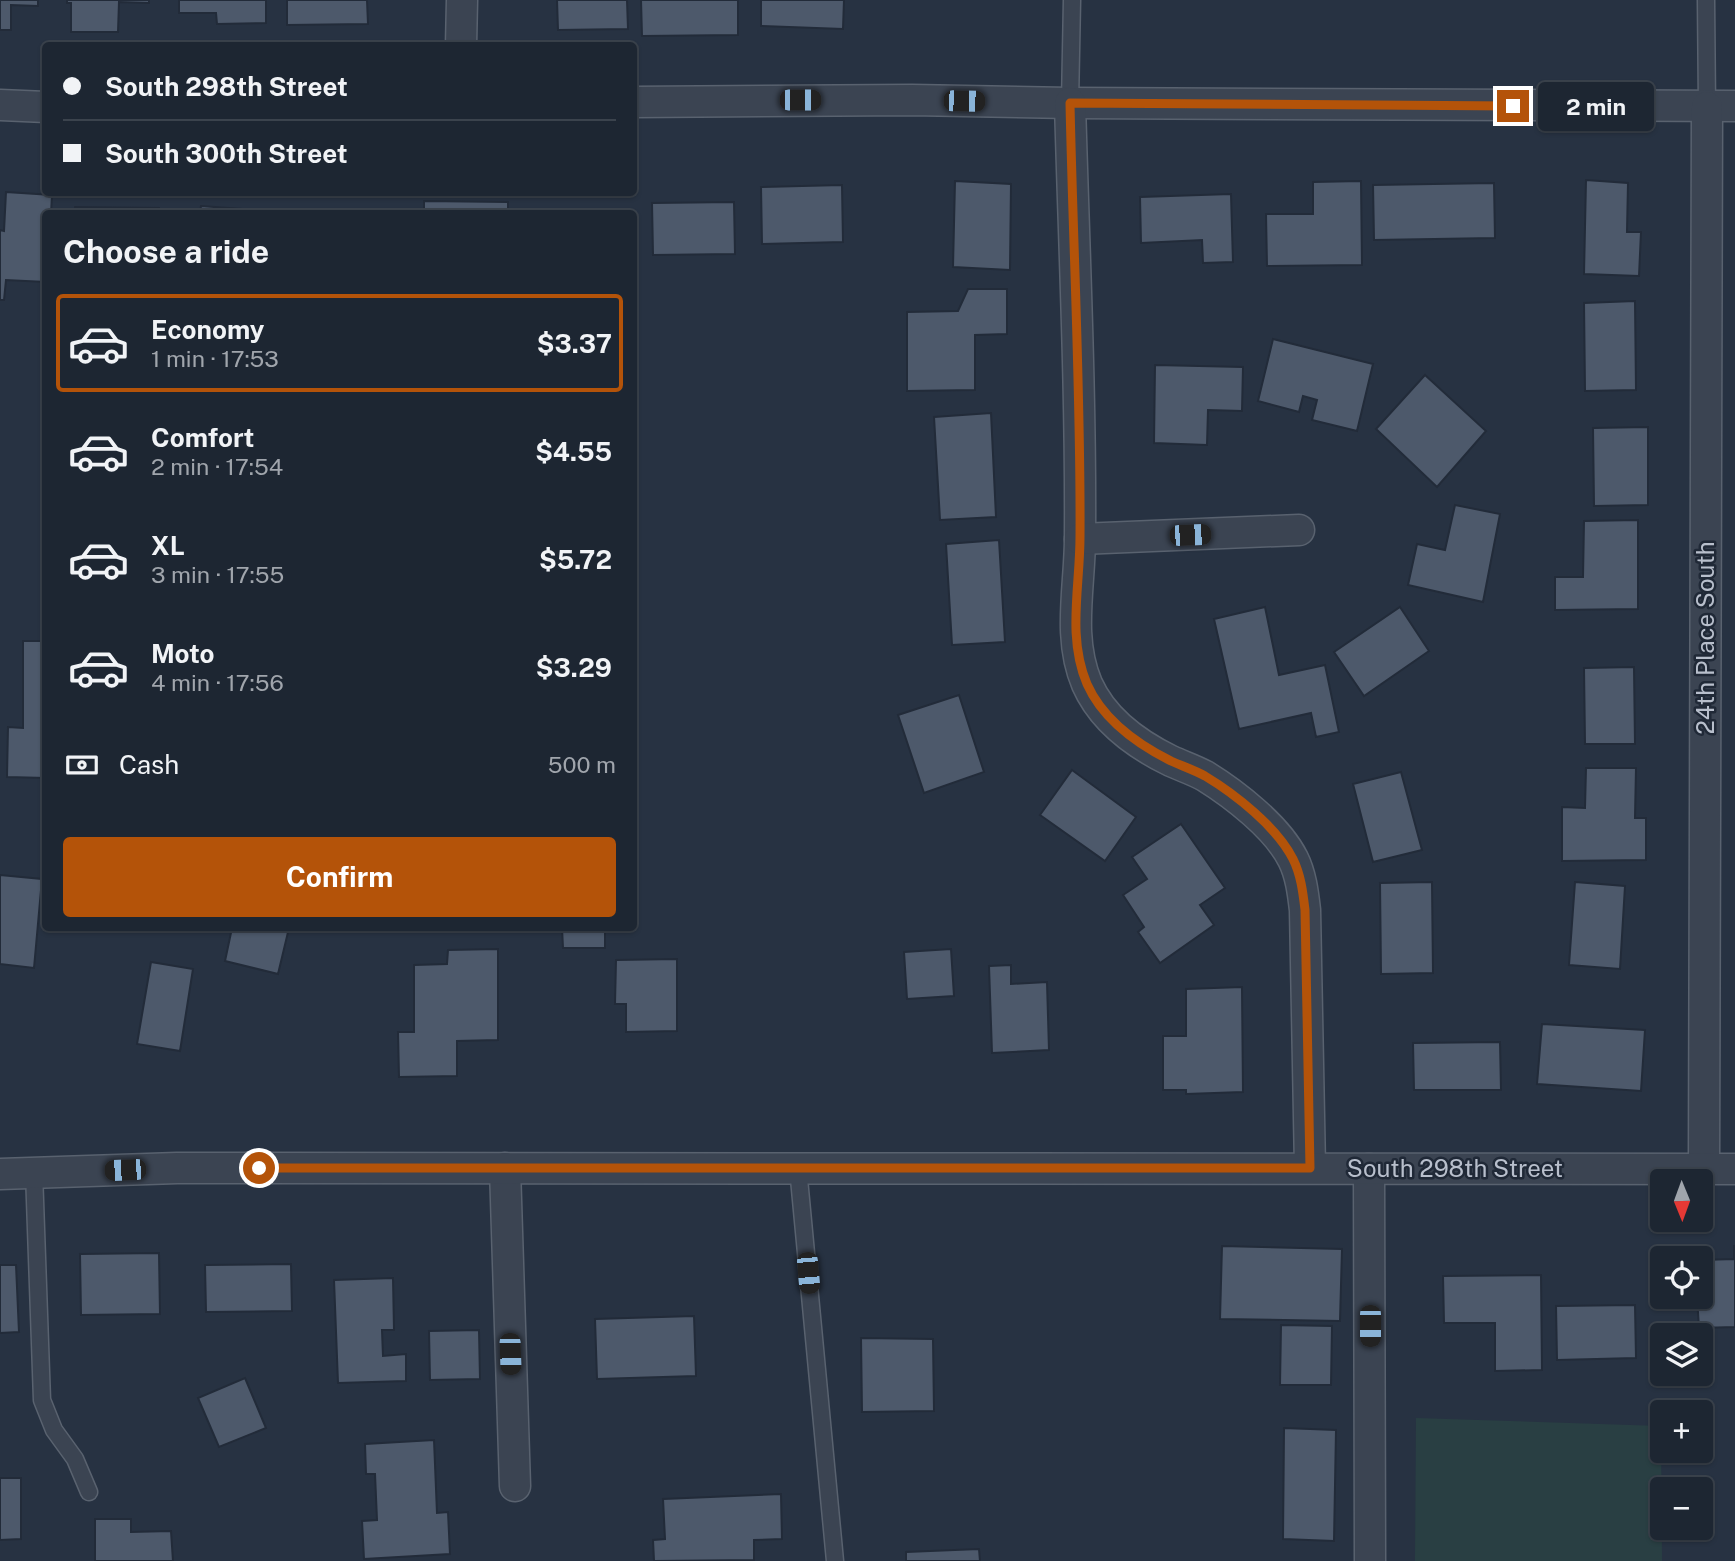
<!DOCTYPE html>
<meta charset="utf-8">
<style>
:root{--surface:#1d2632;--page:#2a323e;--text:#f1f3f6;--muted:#a0a5ac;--line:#3b434d;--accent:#b45309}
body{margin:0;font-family:"Public Sans",sans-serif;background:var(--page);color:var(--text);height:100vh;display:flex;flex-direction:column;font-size:26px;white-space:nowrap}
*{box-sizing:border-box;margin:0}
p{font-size:23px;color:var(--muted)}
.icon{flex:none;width:38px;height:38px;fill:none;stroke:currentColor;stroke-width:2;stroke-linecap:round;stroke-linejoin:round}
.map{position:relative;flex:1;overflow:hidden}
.details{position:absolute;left:42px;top:210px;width:595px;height:721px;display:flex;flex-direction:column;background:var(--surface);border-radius:7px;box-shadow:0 2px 5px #0004,0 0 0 2px var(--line)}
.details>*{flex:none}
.guide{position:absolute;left:42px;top:42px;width:595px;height:154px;border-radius:7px;box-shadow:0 2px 5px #0004,0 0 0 2px var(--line);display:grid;align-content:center;height:154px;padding:0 21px;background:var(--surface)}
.needle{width:46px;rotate:179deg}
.fabs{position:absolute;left:1650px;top:1169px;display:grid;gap:14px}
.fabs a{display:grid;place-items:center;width:63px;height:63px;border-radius:7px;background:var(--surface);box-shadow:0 2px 5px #0004,0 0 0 2px var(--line);font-size:35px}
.end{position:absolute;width:32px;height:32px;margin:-16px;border:9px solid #b45309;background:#fff;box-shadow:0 0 0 4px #fff}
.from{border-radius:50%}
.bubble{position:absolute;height:49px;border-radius:7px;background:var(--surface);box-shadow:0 2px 5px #0004,0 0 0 2px var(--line);font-size:23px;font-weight:700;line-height:49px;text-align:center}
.car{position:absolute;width:21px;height:42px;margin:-21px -10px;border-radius:9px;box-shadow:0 0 5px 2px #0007;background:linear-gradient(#222 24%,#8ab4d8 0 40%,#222 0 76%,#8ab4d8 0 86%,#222 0)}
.guide b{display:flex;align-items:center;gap:24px;height:66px;font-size:26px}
.guide b+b{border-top:2px solid var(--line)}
.guide i{width:18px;height:18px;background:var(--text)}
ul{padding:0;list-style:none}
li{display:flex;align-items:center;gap:21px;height:98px;margin:0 14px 10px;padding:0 7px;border:4px solid transparent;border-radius:7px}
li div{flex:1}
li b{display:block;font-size:26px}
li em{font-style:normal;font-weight:700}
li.current{border-color:var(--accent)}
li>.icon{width:63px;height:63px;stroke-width:1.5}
h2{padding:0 21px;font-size:32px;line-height:84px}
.pay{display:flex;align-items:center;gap:18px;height:77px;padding:0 21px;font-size:26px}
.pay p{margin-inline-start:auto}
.cta{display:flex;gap:14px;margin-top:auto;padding:14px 21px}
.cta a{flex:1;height:80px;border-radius:7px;background:var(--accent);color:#fff;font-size:28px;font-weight:700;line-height:80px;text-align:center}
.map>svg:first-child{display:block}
.green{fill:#293f43}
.building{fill:#4d596b;stroke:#222b39;stroke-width:2}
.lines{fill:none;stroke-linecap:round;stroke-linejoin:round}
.service-casing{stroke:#59626f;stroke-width:19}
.minor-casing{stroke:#59626f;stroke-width:33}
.service{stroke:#3b4452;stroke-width:16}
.minor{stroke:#3b4452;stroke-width:30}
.route{stroke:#b45309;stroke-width:9}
.labels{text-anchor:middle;stroke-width:5;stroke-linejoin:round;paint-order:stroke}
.street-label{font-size:24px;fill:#b8bfcc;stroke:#202937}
</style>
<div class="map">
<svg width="1735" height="1561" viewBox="0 0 1735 1561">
<rect width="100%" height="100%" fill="#273242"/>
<!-- green -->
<polygon class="green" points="1416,1418 1661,1426 1662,1561 1415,1561"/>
<!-- building -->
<g class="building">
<polygon points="0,0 38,0 38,6 11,5 11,30 0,30"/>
<polygon points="67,0 149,0 149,3 119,2 118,32 71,32 71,3 67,3"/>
<polygon points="179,0 266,0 266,23 217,24 216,13 179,13"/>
<polygon points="287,0 367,0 368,24 287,25"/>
<polygon points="557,0 627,0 628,29 558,30"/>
<polygon points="641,0 738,0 738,35 642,36"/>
<polygon points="761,0 844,0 843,29 761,26"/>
<polygon points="1586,180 1628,183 1627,232 1641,232 1639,276 1584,274"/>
<polygon points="955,181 1011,184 1010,270 953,267"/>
<polygon points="1361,181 1362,265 1267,266 1266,214 1313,214 1313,182"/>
<polygon points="1494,183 1495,238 1374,240 1373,185"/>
<polygon points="842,185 843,242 762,244 761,187"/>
<polygon points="6,192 52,195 51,214 46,214 46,282 6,280 4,300 0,300 0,230 4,231"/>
<polygon points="1231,194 1233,262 1203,263 1202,240 1141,243 1140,197"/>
<polygon points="424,201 508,202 508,214 424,214"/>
<polygon points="734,202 735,254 653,255 652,203"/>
<polygon points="201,206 281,212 281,214 200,214"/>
<polygon points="75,207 159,208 159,214 75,214"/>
<polygon points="392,209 392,214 313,214 313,210"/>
<rect x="537" y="209" width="46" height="5"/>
<polygon points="968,289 1007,289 1007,334 975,335 975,390 907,391 907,312 958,311"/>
<polygon points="1635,301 1636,390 1585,391 1584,303"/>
<polygon points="1273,339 1373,364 1357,431 1312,420 1317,400 1303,396 1299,412 1258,401"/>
<polygon points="1155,365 1243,367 1242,411 1208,410 1207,445 1154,443"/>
<polygon points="1425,375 1486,431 1437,487 1376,429"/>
<polygon points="991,413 996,517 940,520 934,417"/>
<polygon points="1648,427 1648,505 1594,506 1593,428"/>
<polygon points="1455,505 1500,514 1483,602 1408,585 1417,544 1445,550"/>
<polygon points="1638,520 1638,609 1555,610 1555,577 1583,577 1584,521"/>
<polygon points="999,540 1005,642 952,645 946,544"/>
<polygon points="1265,607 1279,675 1325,665 1339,732 1316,737 1311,713 1239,729 1214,619"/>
<polygon points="1400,607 1429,651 1364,696 1334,652"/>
<polygon points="23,641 46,641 46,778 7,777 8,727 23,728"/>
<polygon points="1634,667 1635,744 1585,744 1584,668"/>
<polygon points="959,695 984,772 924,793 898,715"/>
<polygon points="1586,768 1636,768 1635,818 1646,818 1646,860 1562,861 1562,807 1585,808"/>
<polygon points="1072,770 1136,817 1105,861 1040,815"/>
<polygon points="1401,772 1422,850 1373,862 1353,784"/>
<polygon points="1181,824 1225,888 1200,905 1214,925 1160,963 1138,932 1144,927 1123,895 1147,879 1132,857"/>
<polygon points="0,875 42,879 34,968 0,964"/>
<polygon points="1432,882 1433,973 1381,974 1380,883"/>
<polygon points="1575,882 1625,886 1620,969 1569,965"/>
<polygon points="232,928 289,928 278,974 225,961"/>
<polygon points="562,928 605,928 605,948 563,948"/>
<polygon points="498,949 498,1040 457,1041 457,1076 399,1077 398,1032 414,1032 414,965 447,964 448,950"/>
<polygon points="951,949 954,996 907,999 904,952"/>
<polygon points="677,959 677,1031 626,1032 626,1004 615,1004 616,960"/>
<polygon points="151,962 193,969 180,1051 137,1044"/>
<polygon points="1011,965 1011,984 1047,982 1049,1050 992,1053 989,966"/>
<polygon points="1242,987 1243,1092 1186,1094 1186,1090 1163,1090 1163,1036 1186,1036 1186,989"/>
<polygon points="1542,1024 1645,1030 1641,1091 1537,1084"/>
<polygon points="1500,1042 1501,1090 1414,1090 1413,1043"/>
<polygon points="1222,1246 1342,1249 1340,1321 1220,1319"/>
<polygon points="1734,1246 1735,1246 1735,1327 1699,1328 1697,1297 1701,1297 1701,1260 1734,1259"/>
<polygon points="159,1253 160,1314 81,1315 80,1254"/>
<polygon points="291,1264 292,1311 206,1312 205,1265"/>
<polygon points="0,1265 16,1265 19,1332 0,1333"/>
<polygon points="1541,1275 1542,1370 1495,1371 1495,1323 1444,1323 1443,1276"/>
<polygon points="393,1278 394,1330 382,1330 383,1356 406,1354 406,1381 338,1383 334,1280"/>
<polygon points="1635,1305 1636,1358 1557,1360 1556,1306"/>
<polygon points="694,1316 696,1376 597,1379 595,1319"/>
<polygon points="1281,1325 1332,1326 1331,1385 1280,1385"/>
<polygon points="479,1330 480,1379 430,1380 429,1331"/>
<polygon points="861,1338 933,1339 934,1411 862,1412"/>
<polygon points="245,1378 266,1428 219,1447 198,1398"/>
<polygon points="1284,1428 1336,1430 1334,1541 1283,1539"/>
<polygon points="434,1440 437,1513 448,1512 450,1554 364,1559 362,1521 377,1520 375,1474 366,1474 365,1444"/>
<polygon points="0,1478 21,1478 21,1539 0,1540"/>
<polygon points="781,1494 782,1539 754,1540 754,1560 654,1561 653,1540 665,1539 663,1499"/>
<polygon points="95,1519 131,1519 131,1532 171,1531 173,1561 95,1561"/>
<polygon points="979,1549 980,1561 906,1561 906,1552"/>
</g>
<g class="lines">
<!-- service casing -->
<g class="service-casing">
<g id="service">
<polyline points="1706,0 1707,107"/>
<polyline points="1070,103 1072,0"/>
<polyline points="798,1168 835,1561"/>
<polyline points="34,1172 42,1400 54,1430 75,1459 89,1492"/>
</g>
</g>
<!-- minor casing -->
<g class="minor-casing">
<g id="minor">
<polyline points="461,46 462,0"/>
<polyline points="634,102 912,100 1070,103 1735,106"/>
<path d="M1070,103C1074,247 1081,393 1080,537C1080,587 1067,637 1087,684C1103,720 1136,744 1171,761C1182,766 1194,770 1205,776C1234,794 1277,827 1293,859C1301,875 1303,893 1305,910L1310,1168"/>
<polyline points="0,105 46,107"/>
<polyline points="1080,539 1299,530"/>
<polyline points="505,1168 515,1486"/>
<polyline points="1369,1169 1370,1561"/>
<polyline points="1704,1169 1707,107"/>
<polyline points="0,1174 177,1168 1735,1169"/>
</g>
</g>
<!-- service -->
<use href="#service" class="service"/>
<!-- minor -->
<use href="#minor" class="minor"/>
</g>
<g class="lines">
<!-- route -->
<path class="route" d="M259,1168H1310L1305,910C1303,893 1301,875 1293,859C1277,827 1235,794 1205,776C1194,770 1182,766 1171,761C1137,744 1103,720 1087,684C1067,637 1080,587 1080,537C1081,393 1073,248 1070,103L1513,106"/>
</g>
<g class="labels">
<!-- street labels -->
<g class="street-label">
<text transform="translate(1706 638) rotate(-90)" y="8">24th Place South</text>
<text x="1455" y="1177">South 298th Street</text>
</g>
</g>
</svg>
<div class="fabs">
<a><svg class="needle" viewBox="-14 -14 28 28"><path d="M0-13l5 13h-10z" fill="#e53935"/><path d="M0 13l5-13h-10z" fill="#a0a5ac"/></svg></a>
<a><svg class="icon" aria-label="locate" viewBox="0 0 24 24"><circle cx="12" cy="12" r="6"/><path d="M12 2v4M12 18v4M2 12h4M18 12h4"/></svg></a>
<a><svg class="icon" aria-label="layers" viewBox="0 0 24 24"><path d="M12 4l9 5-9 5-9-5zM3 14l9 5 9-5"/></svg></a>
<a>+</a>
<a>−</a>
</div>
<i class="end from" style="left:259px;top:1168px"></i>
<i class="end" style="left:1513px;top:106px"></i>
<div class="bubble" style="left:1538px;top:82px;width:116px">2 min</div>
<i class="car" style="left:800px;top:100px;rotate:90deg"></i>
<i class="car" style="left:964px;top:101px;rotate:91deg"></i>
<i class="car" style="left:1190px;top:535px;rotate:88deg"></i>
<i class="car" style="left:125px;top:1170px;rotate:268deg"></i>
<i class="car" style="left:808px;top:1273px;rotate:175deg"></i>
<i class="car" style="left:1370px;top:1326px;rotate:180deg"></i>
<i class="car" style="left:510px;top:1354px;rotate:178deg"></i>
<div class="guide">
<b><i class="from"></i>South 298th Street</b>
<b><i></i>South 300th Street</b>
</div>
<section class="details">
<h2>Choose a ride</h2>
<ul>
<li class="current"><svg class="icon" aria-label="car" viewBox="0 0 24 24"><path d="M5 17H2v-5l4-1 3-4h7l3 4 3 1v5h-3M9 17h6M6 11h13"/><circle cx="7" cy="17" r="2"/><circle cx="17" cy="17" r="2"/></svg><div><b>Economy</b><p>1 min · 17:53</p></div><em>$3.37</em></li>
<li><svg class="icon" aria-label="car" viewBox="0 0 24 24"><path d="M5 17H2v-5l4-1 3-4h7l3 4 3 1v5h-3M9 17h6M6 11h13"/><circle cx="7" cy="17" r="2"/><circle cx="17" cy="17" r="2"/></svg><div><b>Comfort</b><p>2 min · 17:54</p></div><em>$4.55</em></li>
<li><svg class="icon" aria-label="car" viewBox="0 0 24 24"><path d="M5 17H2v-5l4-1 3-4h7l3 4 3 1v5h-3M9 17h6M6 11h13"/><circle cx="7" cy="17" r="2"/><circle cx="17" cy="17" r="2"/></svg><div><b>XL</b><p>3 min · 17:55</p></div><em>$5.72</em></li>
<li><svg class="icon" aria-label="car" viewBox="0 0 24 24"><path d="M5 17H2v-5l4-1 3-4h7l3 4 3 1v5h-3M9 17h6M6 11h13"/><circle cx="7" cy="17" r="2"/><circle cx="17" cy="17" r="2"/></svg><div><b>Moto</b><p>4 min · 17:56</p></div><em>$3.29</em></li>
</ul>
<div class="pay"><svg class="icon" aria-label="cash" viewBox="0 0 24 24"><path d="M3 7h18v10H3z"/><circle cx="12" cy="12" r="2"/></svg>Cash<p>500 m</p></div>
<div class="cta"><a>Confirm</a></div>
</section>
</div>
